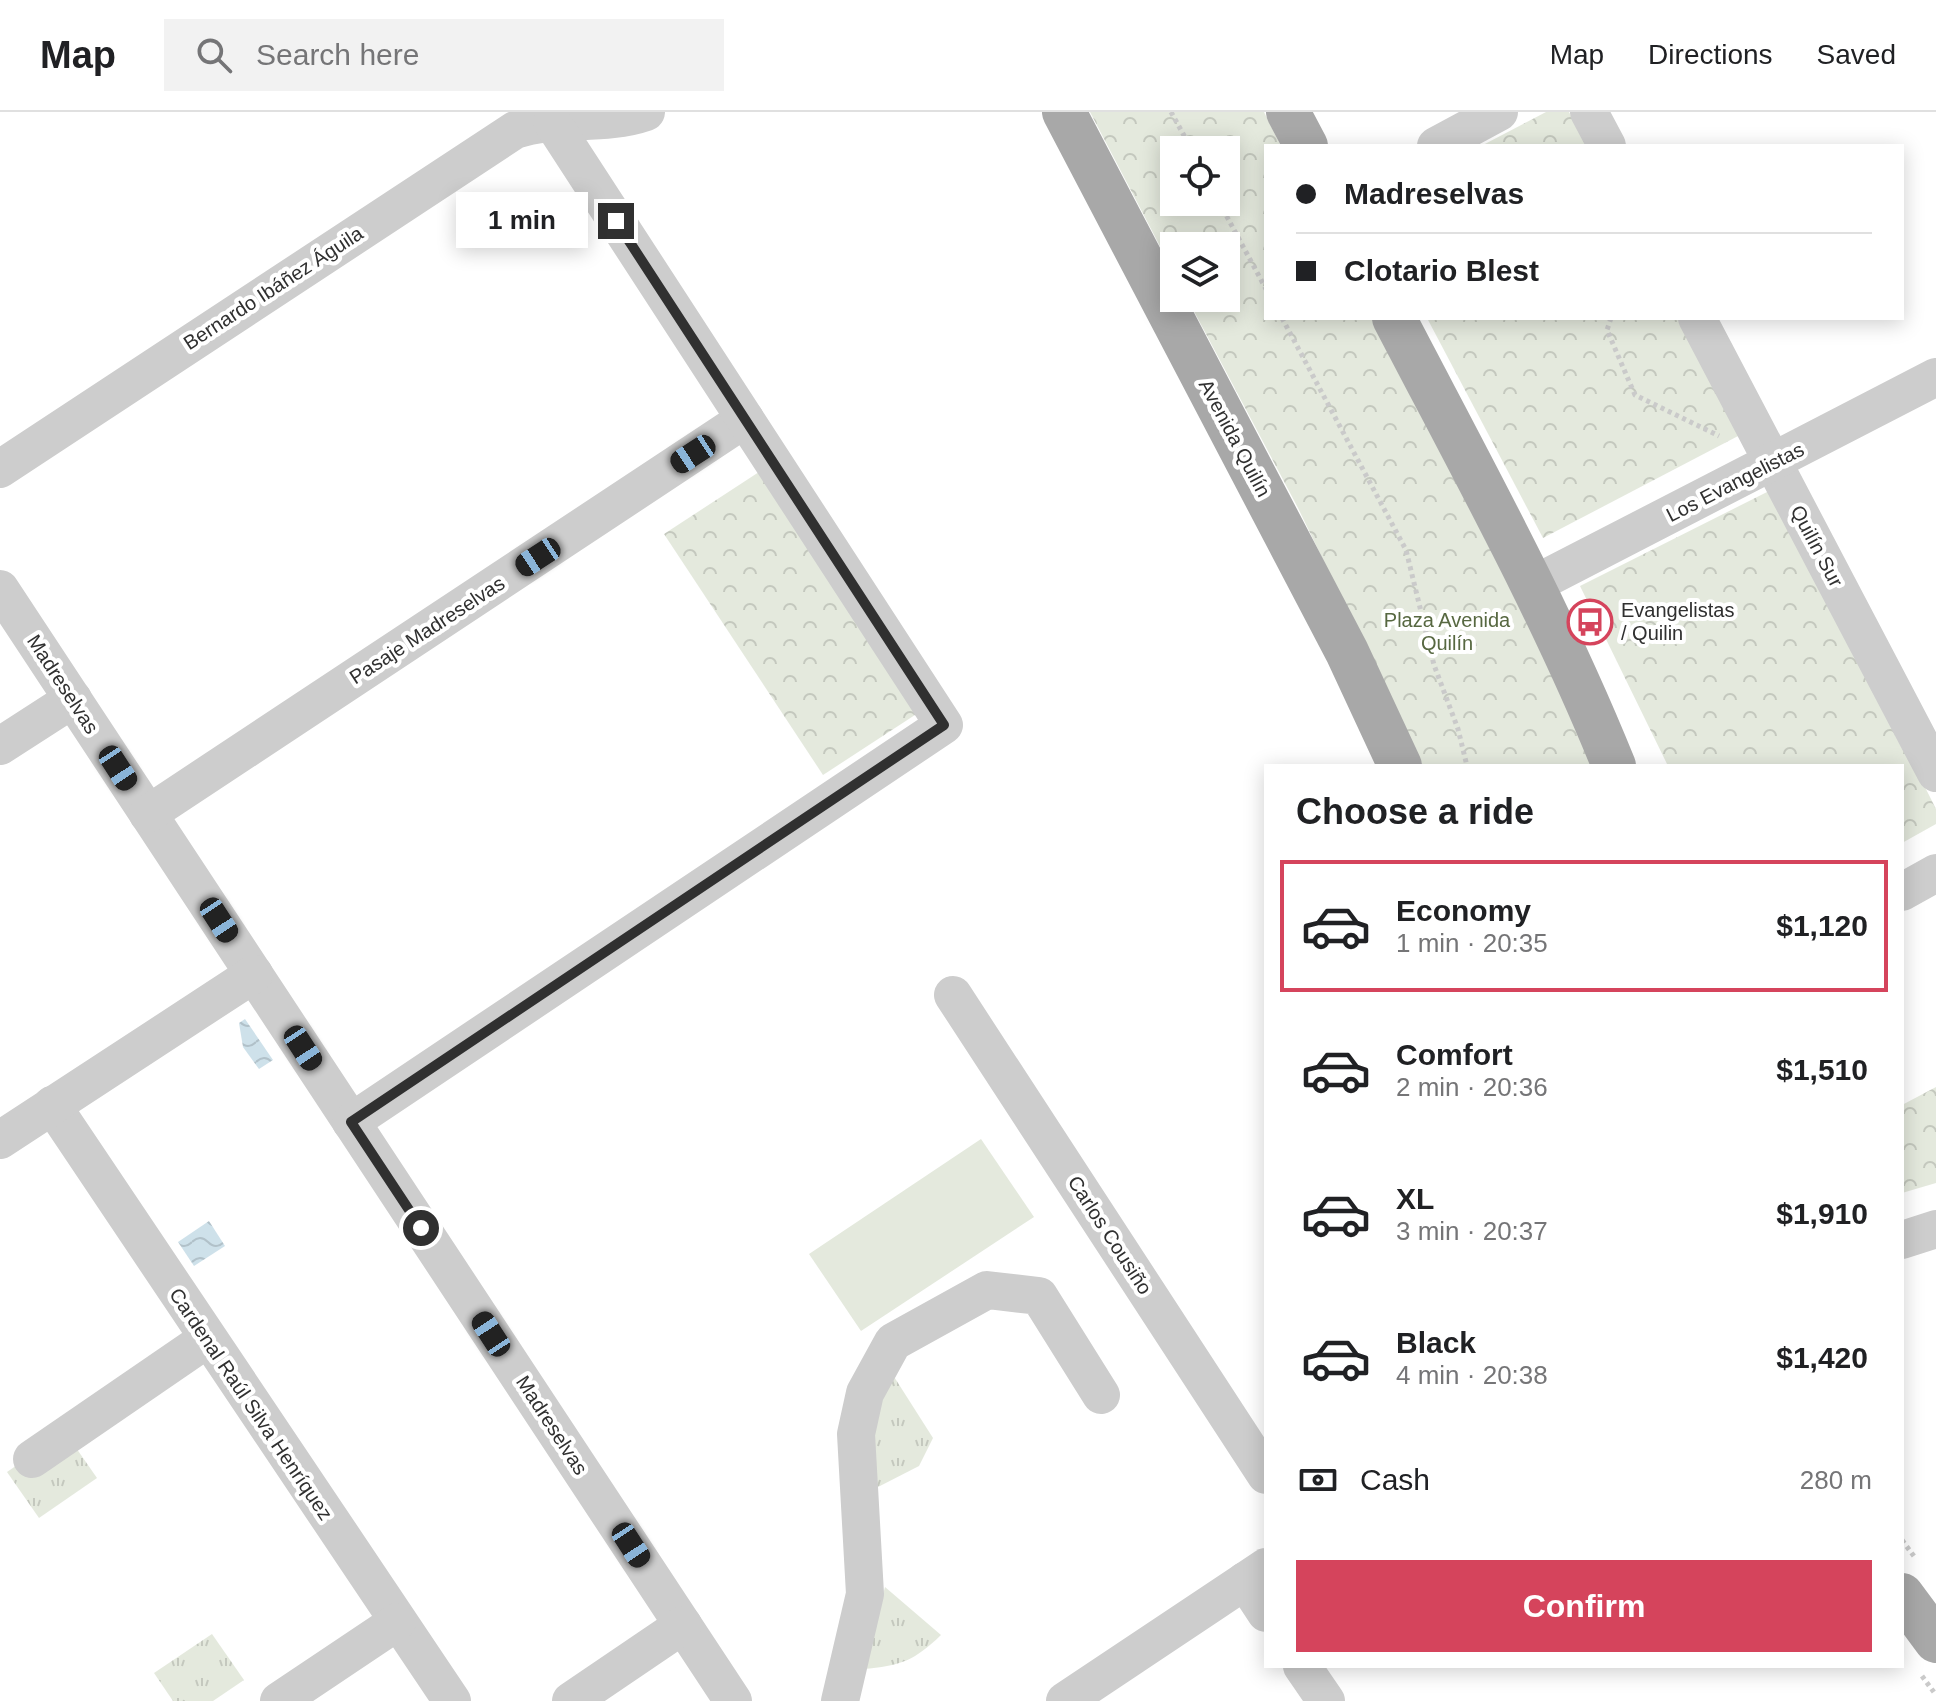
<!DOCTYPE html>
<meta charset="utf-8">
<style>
:root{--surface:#fff;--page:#f2f2f2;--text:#202124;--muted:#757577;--line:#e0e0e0;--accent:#d5445c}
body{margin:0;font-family:Arial,sans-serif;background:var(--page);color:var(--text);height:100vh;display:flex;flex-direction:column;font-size:30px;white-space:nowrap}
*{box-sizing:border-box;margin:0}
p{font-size:26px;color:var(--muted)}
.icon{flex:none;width:44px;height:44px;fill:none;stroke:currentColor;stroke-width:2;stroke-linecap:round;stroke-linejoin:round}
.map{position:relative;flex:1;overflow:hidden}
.side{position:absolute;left:1264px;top:652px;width:640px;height:904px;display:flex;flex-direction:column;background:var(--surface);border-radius:0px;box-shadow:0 4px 20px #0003}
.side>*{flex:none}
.banner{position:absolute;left:1264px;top:32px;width:640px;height:176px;border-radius:0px;box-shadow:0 4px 20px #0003;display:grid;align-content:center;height:176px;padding:0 32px;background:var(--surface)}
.fabs{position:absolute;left:1160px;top:24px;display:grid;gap:16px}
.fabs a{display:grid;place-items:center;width:80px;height:80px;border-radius:0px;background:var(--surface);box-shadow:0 4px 20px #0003;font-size:40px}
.end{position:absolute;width:36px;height:36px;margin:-18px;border:10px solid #303030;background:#fff;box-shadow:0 0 0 4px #fff}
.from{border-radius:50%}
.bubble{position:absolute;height:56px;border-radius:0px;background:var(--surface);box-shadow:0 4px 20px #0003;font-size:26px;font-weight:800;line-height:56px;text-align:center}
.car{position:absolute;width:24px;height:48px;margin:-24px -12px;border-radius:10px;box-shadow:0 0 6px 2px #0007;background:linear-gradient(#222 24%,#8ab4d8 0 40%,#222 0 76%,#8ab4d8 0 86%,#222 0)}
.banner b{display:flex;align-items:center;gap:28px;height:76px;font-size:30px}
.banner b+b{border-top:2px solid var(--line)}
.banner i{width:20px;height:20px;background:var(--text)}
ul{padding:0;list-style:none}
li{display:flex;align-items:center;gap:24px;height:132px;margin:0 16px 12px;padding:0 16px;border:4px solid transparent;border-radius:0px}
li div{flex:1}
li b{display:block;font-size:30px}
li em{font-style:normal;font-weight:800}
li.selected{border-color:var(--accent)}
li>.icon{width:72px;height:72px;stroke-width:1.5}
h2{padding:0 32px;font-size:36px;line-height:96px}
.pay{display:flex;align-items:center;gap:20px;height:88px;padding:0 32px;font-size:30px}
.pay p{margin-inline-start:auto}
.button{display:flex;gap:16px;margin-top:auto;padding:16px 32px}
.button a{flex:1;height:92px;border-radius:0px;background:var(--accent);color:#fff;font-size:32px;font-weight:800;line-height:92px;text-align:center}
header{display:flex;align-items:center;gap:48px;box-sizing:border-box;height:112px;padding:0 40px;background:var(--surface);border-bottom:2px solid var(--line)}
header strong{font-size:38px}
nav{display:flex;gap:44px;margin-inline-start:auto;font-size:28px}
.search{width:560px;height:72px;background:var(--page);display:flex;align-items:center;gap:20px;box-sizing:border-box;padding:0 28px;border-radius:0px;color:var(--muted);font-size:30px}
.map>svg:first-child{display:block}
.grass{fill:url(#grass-tufts)}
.park{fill:url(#park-crowns);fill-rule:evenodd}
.pitch{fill:#e4e9dd}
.water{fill:url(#water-waves)}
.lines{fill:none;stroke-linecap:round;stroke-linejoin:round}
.path{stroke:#cacaca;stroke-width:5;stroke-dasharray:4 4;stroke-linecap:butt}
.minor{stroke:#cdcdcd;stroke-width:38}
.major{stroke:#a8a8a8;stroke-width:44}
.route{stroke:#303030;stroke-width:10}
.labels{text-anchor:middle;stroke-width:8;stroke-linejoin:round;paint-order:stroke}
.street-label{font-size:20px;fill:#303030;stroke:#fff}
.poi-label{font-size:20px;fill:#303030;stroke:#fff;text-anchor:start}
.park-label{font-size:20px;fill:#576841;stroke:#fff}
</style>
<header>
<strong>Map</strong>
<div class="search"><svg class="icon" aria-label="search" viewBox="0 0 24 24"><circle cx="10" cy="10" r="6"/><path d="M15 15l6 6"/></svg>Search here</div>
<nav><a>Map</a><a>Directions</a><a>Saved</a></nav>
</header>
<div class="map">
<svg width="1936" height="1589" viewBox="0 0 1936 1589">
<defs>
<pattern id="grass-tufts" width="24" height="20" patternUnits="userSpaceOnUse" patternTransform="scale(2)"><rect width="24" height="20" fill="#e4e9dd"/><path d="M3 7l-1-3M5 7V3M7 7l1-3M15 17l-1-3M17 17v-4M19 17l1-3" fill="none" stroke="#c4c8be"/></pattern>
<pattern id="park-crowns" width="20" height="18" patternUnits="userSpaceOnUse" patternTransform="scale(2)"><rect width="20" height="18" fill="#e4e9dd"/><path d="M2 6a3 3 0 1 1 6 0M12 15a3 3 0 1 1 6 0" fill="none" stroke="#c4c8be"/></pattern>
<pattern id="water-waves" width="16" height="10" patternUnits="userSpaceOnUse" patternTransform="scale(2)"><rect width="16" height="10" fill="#cee1ea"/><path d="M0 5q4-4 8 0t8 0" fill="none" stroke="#b1c1c9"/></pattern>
</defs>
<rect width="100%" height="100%" fill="#fff"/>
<!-- grass -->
<g class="grass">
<polygon points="891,1260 933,1326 919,1354 878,1375 868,1353 877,1277"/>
<polygon points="65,1320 97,1366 39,1406 7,1360"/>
<path d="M885,1475L941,1523C914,1549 900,1554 863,1557Z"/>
<polygon points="212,1522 244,1568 213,1589 173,1589 154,1561"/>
</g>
<!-- park -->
<g class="park">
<path d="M1090,0H1264L1281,34H1266V206H1372L1517,481L1592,654H1423L1298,396L1187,186H1226V134H1174V161ZM1174,38H1226V90H1174Z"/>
<polygon points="1546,0 1569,0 1587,34 1481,34"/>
<polygon points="1427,206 1678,206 1740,323 1543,426"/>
<polygon points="759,360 918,601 823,663 664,422"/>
<polygon points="1775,376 1936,697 1936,712 1902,731 1902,654 1668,654 1580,474"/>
<polygon points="1936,975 1936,1071 1902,1081 1902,993"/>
</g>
<!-- pitch -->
<polygon class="pitch" points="981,1027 1034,1105 861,1219 809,1142"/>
<!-- water -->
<g class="water">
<polygon points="245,907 273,948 259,957 243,935 239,911"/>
<polygon points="209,1109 225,1134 194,1154 178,1130"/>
</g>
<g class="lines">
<!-- path -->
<g class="path">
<polyline points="1171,0 1192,38"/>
<polyline points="1219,90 1266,177"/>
<polyline points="1282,206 1406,438 1434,553 1458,617 1467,654"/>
<polyline points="1611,206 1607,218 1635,283 1719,324"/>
<polyline points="1902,1428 1916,1447"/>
<polyline points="1922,1564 1936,1583"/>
</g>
<!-- minor -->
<g class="minor">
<polyline points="1589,0 1607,34"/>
<polyline points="1436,34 1499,0"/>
<polyline points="1697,206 1936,661"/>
<path d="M0,357L515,18C558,4 603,15 646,0"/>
<polyline points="1533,473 1936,265"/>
<polyline points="0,477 733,1589"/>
<polyline points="0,634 73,587"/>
<polyline points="148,702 745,307"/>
<polyline points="1902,780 1936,761"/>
<polyline points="953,883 1266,1363"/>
<polyline points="52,993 452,1589"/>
<polyline points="351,1010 944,613 552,10"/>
<polyline points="0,1028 254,862"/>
<polyline points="1902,1128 1936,1117"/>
<polyline points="32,1347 207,1227"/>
<polyline points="1245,1469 1266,1501"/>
<polyline points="1302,1554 1326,1589"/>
<polyline points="279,1589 397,1510"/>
<polyline points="571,1589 683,1513"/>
<polyline points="840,1589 865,1482 856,1322 865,1281 893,1230 987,1178 1039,1184 1101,1283"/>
<polyline points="1065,1589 1266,1455"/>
</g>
<!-- major -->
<g class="major">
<polyline points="1064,0 1347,540 1400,654"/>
<polyline points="1288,0 1306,34"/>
<path d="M1394,206C1471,354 1552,500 1614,654"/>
<polyline points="1902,1483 1936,1529"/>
</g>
</g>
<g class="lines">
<!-- route -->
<polyline class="route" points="421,1116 351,1010 944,613 616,109"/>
</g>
<!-- icons -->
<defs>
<g id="bus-ring" transform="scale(2.3)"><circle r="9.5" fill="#fff" stroke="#d5445c" stroke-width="1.5"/><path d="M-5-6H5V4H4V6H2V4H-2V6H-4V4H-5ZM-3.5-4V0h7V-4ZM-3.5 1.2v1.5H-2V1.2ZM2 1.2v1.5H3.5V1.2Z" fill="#d5445c"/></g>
</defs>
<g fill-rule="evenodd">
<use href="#bus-ring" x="1590" y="510"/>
</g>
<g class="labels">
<!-- street labels -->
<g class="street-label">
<text transform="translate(273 176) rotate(-33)" y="7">Bernardo Ibáñez Águila</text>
<text transform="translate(1235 326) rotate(62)" y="7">Avenida Quilín</text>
<text transform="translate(1735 370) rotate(-27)" y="7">Los Evangelistas</text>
<text transform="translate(1817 434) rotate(62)" y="7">Quilín Sur</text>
<text transform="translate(427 518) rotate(-33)" y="7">Pasaje Madreselvas</text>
<text transform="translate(63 572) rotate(57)" y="7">Madreselvas</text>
<text transform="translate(1110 1123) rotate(57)" y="7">Carlos Cousiño</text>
<text transform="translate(251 1292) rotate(56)" y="7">Cardenal Raúl Silva Henríquez</text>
<text transform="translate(552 1313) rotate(57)" y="7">Madreselvas</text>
</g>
<!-- poi labels -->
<g class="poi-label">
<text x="1621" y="505">Evangelistas<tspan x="1621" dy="23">/ Quilin</tspan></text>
</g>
<!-- park labels -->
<g class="park-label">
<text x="1447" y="515">Plaza Avenida<tspan x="1447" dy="23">Quilín</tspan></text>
</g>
</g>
</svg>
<div class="fabs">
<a><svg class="icon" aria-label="locate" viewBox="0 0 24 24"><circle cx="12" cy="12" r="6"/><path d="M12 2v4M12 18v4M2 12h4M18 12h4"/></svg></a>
<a><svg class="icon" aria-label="layers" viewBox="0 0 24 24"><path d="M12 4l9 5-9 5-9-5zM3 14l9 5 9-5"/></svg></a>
</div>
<i class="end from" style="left:421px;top:1116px"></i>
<i class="end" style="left:616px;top:109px"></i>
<div class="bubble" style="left:456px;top:80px;width:132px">1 min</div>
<i class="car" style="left:693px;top:342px;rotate:237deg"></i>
<i class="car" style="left:538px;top:445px;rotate:237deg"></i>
<i class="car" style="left:118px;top:656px;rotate:147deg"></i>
<i class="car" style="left:219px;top:808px;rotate:147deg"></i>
<i class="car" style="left:303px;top:936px;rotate:147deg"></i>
<i class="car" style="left:491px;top:1222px;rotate:327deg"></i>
<i class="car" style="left:631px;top:1433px;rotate:147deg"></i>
<div class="banner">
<b><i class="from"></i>Madreselvas</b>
<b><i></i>Clotario Blest</b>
</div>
<section class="side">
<h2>Choose a ride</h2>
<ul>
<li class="selected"><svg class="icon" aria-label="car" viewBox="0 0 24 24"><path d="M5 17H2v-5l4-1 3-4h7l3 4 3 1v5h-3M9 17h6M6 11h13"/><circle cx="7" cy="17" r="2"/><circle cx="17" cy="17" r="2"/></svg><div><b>Economy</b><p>1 min · 20:35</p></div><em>$1,120</em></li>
<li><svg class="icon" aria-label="car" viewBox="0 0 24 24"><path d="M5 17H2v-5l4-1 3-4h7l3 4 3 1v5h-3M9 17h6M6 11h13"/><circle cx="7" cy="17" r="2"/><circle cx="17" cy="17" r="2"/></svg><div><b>Comfort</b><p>2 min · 20:36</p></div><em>$1,510</em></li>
<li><svg class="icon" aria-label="car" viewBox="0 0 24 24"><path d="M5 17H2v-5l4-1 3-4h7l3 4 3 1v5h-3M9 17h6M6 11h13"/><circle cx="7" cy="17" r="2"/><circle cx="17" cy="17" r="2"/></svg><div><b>XL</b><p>3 min · 20:37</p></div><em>$1,910</em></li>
<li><svg class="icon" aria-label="car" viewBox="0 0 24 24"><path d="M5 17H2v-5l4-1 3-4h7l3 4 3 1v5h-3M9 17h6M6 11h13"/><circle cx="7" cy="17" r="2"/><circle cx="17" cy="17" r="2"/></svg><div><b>Black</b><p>4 min · 20:38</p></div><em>$1,420</em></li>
</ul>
<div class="pay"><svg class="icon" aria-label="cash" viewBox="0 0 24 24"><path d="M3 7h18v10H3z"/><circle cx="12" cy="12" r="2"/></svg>Cash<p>280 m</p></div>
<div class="button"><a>Confirm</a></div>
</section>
</div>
